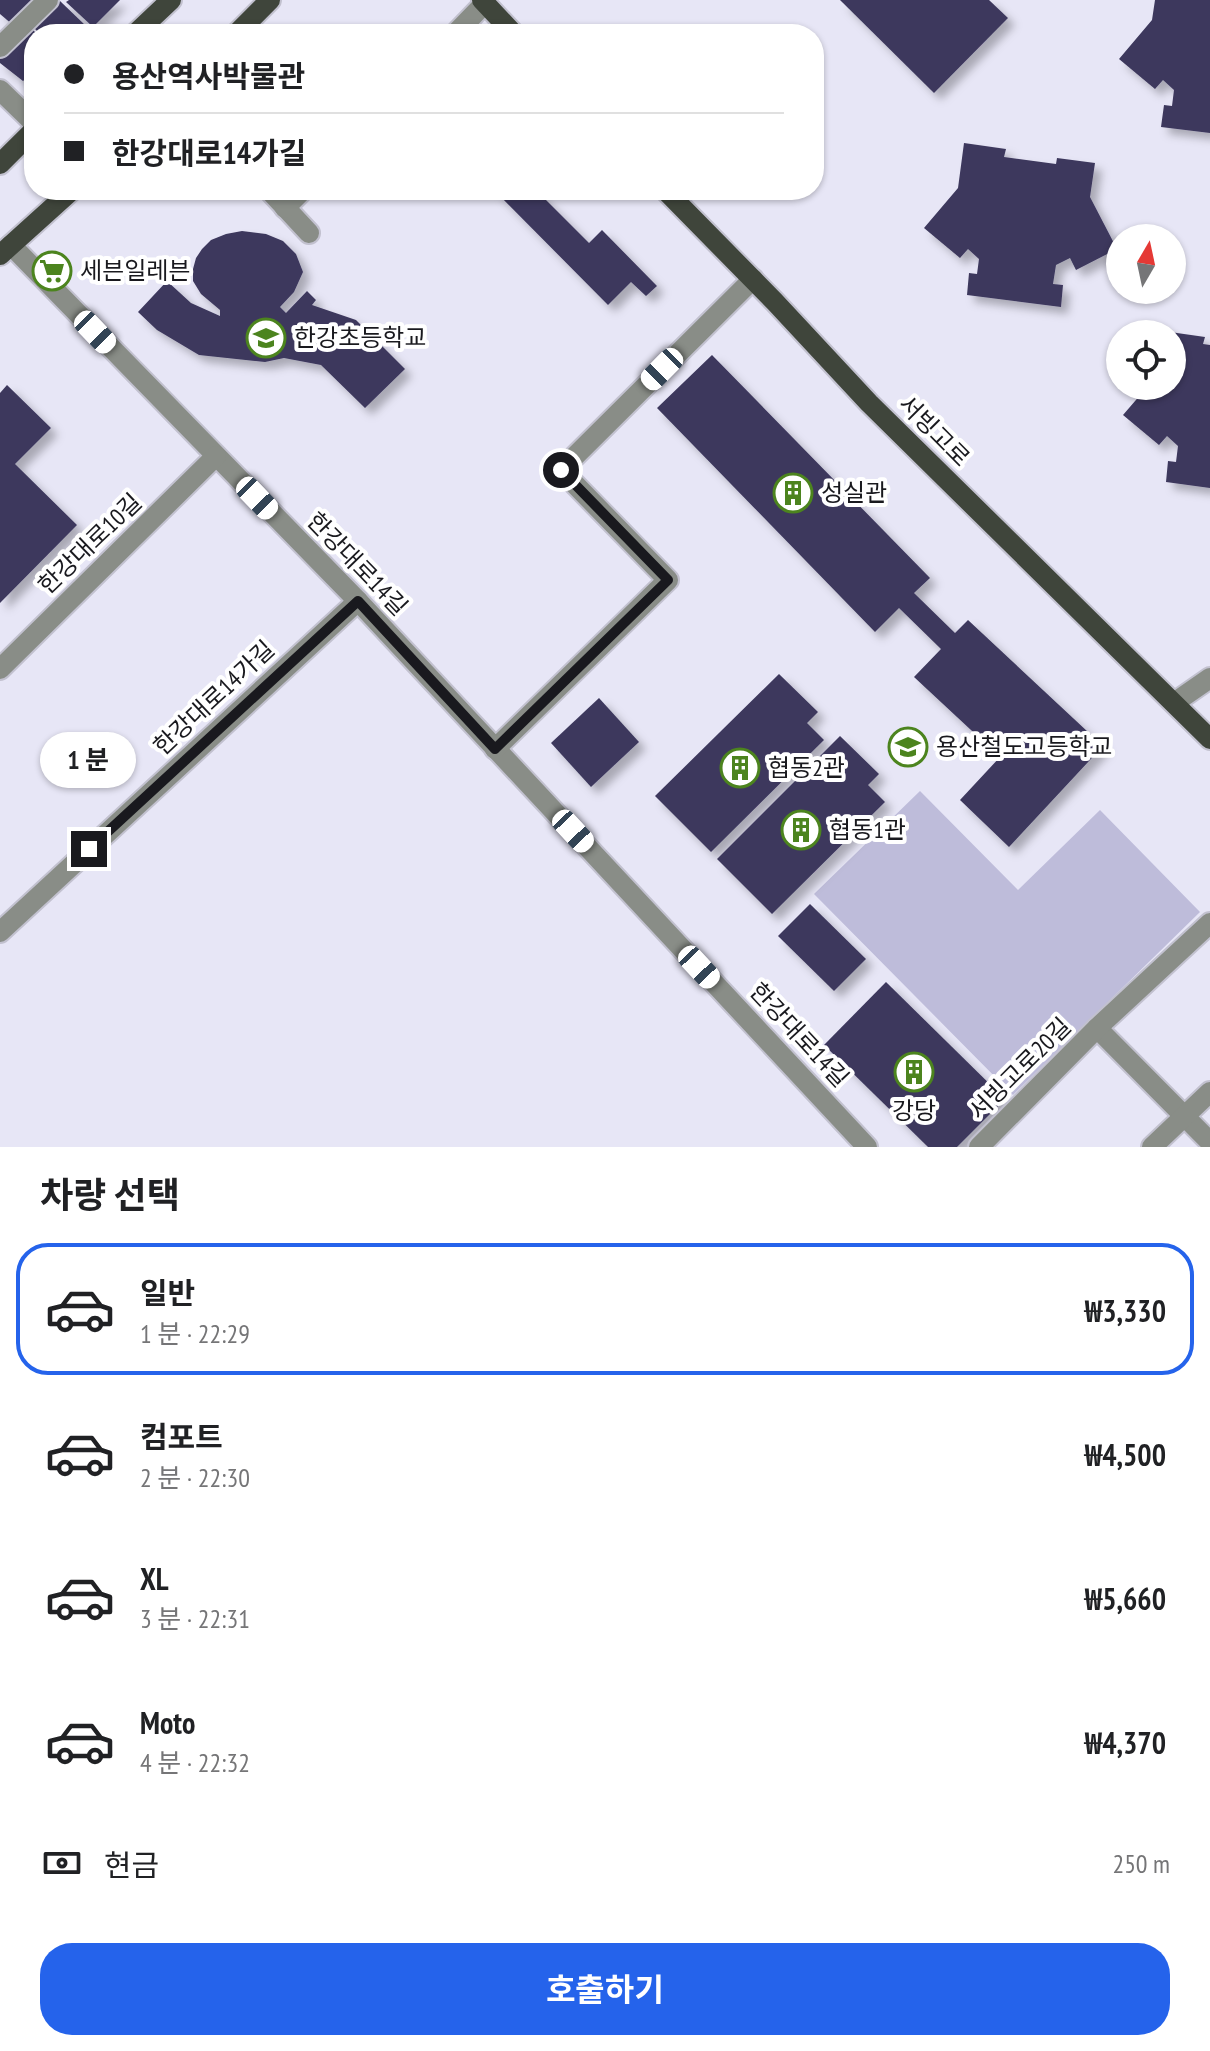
<!DOCTYPE html>
<html lang="ko">
<meta charset="utf-8">
<style>
:root{--surface:#fff;--page:#f6f6f6;--text:#202124;--muted:#757577;--line:#e0e0e0;--accent:#2563eb}
body{margin:0;font-family:"PT Sans Narrow","Noto Sans KR",sans-serif;background:var(--page);color:var(--text);height:100vh;display:flex;flex-direction:column;font-size:30px;white-space:nowrap}
*{box-sizing:border-box;margin:0}
p{font-size:26px;color:var(--muted)}
.icon{flex:none;width:44px;height:44px;fill:none;stroke:currentColor;stroke-width:2;stroke-linecap:round;stroke-linejoin:round}
.map{position:relative;height:1147px;overflow:hidden}
.details{display:flex;flex-direction:column;background:var(--surface);flex:1}
.details>*{flex:none}
.hud{position:absolute;left:24px;top:24px;width:800px;height:176px;border-radius:32px;box-shadow:0 2px 6px #0004;display:grid;align-content:center;height:176px;padding:0 40px;background:var(--surface)}
.needle{width:52px;rotate:9deg}
.fabs{position:absolute;left:1106px;top:224px;display:grid;gap:16px}
.fabs a{display:grid;place-items:center;width:80px;height:80px;border-radius:50%;background:var(--surface);box-shadow:0 2px 6px #0004;font-size:40px}
.end{position:absolute;width:36px;height:36px;margin:-18px;border:10px solid #19191e;background:#fff;box-shadow:0 0 0 4px #fff}
.from{border-radius:50%}
.bubble{position:absolute;height:56px;border-radius:28px;background:var(--surface);box-shadow:0 2px 6px #0004;font-size:26px;font-weight:700;line-height:56px;text-align:center}
.car{position:absolute;width:24px;height:48px;margin:-24px -12px;border-radius:10px;box-shadow:0 0 6px 2px #0007;background:linear-gradient(#fff 24%,#345 0 40%,#fff 0 76%,#345 0 86%,#fff 0)}
.hud b{display:flex;align-items:center;gap:28px;height:76px;font-size:30px}
.hud b+b{border-top:2px solid var(--line)}
.hud i{width:20px;height:20px;background:var(--text)}
ul{padding:0;list-style:none}
li{display:flex;align-items:center;gap:24px;height:132px;margin:0 16px 12px;padding:0 24px;border:4px solid transparent;border-radius:32px}
li div{flex:1}
li b{display:block;font-size:30px}
li em{font-style:normal;font-weight:700}
li.active{border-color:var(--accent)}
li>.icon{width:72px;height:72px;stroke-width:1.5}
h2{padding:0 40px;font-size:36px;line-height:96px}
.pay{display:flex;align-items:center;gap:20px;height:88px;padding:0 40px;font-size:30px}
.pay p{margin-inline-start:auto}
.action{display:flex;gap:16px;margin-top:auto;padding:16px 40px}
.action a{flex:1;height:92px;border-radius:32px;background:var(--accent);color:#fff;font-size:32px;font-weight:700;line-height:92px;text-align:center}
.map>svg:first-child{display:block}
.green{fill:#bebcda}
.building{fill:#3d385d;filter:url(#shadow)}
.lines{fill:none;stroke-linecap:round;stroke-linejoin:round}
.street-casing{stroke:#c2c1cf;stroke-width:24}
.primary-casing{stroke:#c2c1cf;stroke-width:24}
.street{stroke:#898d87;stroke-width:20}
.primary{stroke:#3f453b;stroke-width:20}
.route{stroke:#19191e;stroke-width:10}
.labels{text-anchor:middle;stroke-width:8;stroke-linejoin:round;paint-order:stroke}
.poi-label{font-size:24px;fill:#19191e;stroke:#fff;text-anchor:start}
.street-label{font-size:24px;fill:#19191e;stroke:#fff}
</style>
<div class="map">
<svg width="1210" height="1147" viewBox="0 0 1210 1147">
<defs>
<filter id="shadow"><feDropShadow dx="7" dy="7" stdDeviation="4" flood-color="#0004"/></filter>
</defs>
<rect width="100%" height="100%" fill="#e7e6f6"/>
<!-- green -->
<polygon class="green" points="920,791 1018,890 1100,810 1200,912 1013,1095 814,894"/>
<!-- building -->
<g class="building">
<polygon points="0,0 38,0 13,25 0,14"/>
<polygon points="69,0 120,0 93,27 66,2"/>
<polygon points="840,0 989,0 1008,18 934,93"/>
<polygon points="1155,0 1210,0 1210,133 1161,127 1164,105 1172,106 1174,90 1163,80 1155,89 1119,59 1152,20"/>
<polygon points="60,1 85,25 75,34 40,34 34,28"/>
<polygon points="28,25 37,34 34,34 34,72 23,81 0,63 0,54"/>
<polygon points="964,143 1006,149 1004,157 1056,164 1057,158 1095,163 1090,197 1117,249 1076,270 1070,258 1056,265 1053,284 1063,285 1061,307 967,295 969,273 977,274 979,259 968,249 960,258 924,228 958,188"/>
<polygon points="494,190 536,190 589,243 602,230 657,286 646,296 631,282 608,305"/>
<polygon points="242,231 266,234 283,241 296,254 303,272 294,292 280,307 286,313 307,291 316,300 312,305 356,320 405,369 365,408 321,365 284,358 265,362 199,355 157,330 138,312 167,281 191,303 220,316 220,310 201,294 193,281 193,269 196,258 202,249 211,240 226,234"/>
<polygon points="1163,331 1205,337 1203,344 1210,345 1210,488 1166,482 1168,461 1176,462 1178,446 1167,436 1159,445 1123,415 1148,386 1172,386 1172,334 1163,334"/>
<polygon points="712,355 930,578 914,593 955,633 968,620 1103,746 1009,847 960,800 1000,757 914,677 941,649 899,608 875,632 657,408"/>
<polygon points="7,385 51,428 15,464 77,525 0,603 0,393"/>
<polygon points="779,674 818,712 807,723 824,740 711,852 655,796"/>
<polygon points="599,698 639,742 591,787 551,743"/>
<polygon points="840,736 879,774 868,785 885,802 772,914 717,859"/>
<polygon points="810,904 866,959 834,991 778,936"/>
<polygon points="886,982 1005,1099 957,1147 928,1147 824,1045"/>
</g>
<g class="lines">
<!-- street casing -->
<g class="street-casing">
<g id="street">
<polyline points="455,34 485,3"/>
<polyline points="0,47 48,0"/>
<polyline points="0,90 34,123"/>
<polyline points="269,190 309,233"/>
<polyline points="285,208 303,190"/>
<polyline points="11,245 358,601 867,1147"/>
<polyline points="0,669 216,456"/>
<polyline points="1174,703 1210,678"/>
<polyline points="495,749 668,580 561,470 753,279"/>
<polyline points="0,932 358,601"/>
<polyline points="1097,1028 1210,1142"/>
<polyline points="979,1147 1097,1028 1210,923"/>
<polyline points="1152,1147 1210,1092"/>
</g>
</g>
<!-- primary casing -->
<g class="primary-casing">
<g id="primary">
<polyline points="482,0 514,34"/>
<polyline points="135,34 171,0"/>
<polyline points="236,34 270,0"/>
<polyline points="0,164 34,130"/>
<polyline points="665,190 775,302 869,403 1210,739"/>
<polyline points="0,255 72,190"/>
</g>
</g>
<!-- street -->
<use href="#street" class="street"/>
<!-- primary -->
<use href="#primary" class="primary"/>
</g>
<g class="lines">
<!-- route -->
<polyline class="route" points="89,849 358,601 495,749 668,580 561,470"/>
</g>
<!-- icons -->
<defs>
<g id="supermarket-ring" transform="scale(2)"><circle r="9.5" fill="#fff" stroke="#4c841e" stroke-width="1.5"/><path d="M-6-5.5h2.5l.6 2H6L4.5 2H-2.5L-4.4-4H-6ZM-1.5 3.2a1.3 1.3 0 1 0 .1 0ZM3 3.2a1.3 1.3 0 1 0 .1 0Z" fill="#4c841e"/></g>
<g id="school-ring" transform="scale(2)"><circle r="9.5" fill="#fff" stroke="#4c841e" stroke-width="1.5"/><path d="M0-5L7-2L0 1L-7-2ZM-4 1L0 2.5L4 1V4Q0 6-4 4Z" fill="#4c841e"/></g>
<g id="building-ring" transform="scale(2)"><circle r="9.5" fill="#fff" stroke="#4c841e" stroke-width="1.5"/><path d="M-4-6H4V6H1V3H-1V6H-4ZM-2.5-4.3h1.7v1.8h-1.7ZM.8-4.3h1.7v1.8H.8ZM-2.5-1h1.7V.8h-1.7ZM.8-1h1.7V.8H.8Z" fill="#4c841e"/></g>
</defs>
<g fill-rule="evenodd">
<use href="#supermarket-ring" x="52" y="271"/>
<use href="#school-ring" x="266" y="338"/>
<use href="#building-ring" x="793" y="493"/>
<use href="#school-ring" x="908" y="747"/>
<use href="#building-ring" x="740" y="768"/>
<use href="#building-ring" x="801" y="830"/>
<use href="#building-ring" x="914" y="1072"/>
</g>
<g class="labels">
<!-- poi labels -->
<g class="poi-label">
<text x="80" y="279">세븐일레븐</text>
<text x="294" y="346">한강초등학교</text>
<text x="821" y="501">성실관</text>
<text x="936" y="755">용산철도고등학교</text>
<text x="768" y="776">협동2관</text>
<text x="829" y="838">협동1관</text>
<text x="914" y="1119" text-anchor="middle">강당</text>
</g>
<!-- street labels -->
<g class="street-label">
<text transform="translate(934 431) rotate(45)" y="8">서빙고로</text>
<text transform="translate(90 544) rotate(-44)" y="8">한강대로10길</text>
<text transform="translate(357 564) rotate(46)" y="8">한강대로14길</text>
<text transform="translate(214 698) rotate(-43)" y="8">한강대로14가길</text>
<text transform="translate(799 1035) rotate(47)" y="8">한강대로14길</text>
<text transform="translate(1020 1069) rotate(-45)" y="8">서빙고로20길</text>
</g>
</g>
</svg>
<div class="fabs">
<a><svg class="needle" viewBox="-14 -14 28 28"><path d="M0-13l5 13h-10z" fill="#e53935"/><path d="M0 13l5-13h-10z" fill="#757577"/></svg></a>
<a><svg class="icon" aria-label="locate" viewBox="0 0 24 24"><circle cx="12" cy="12" r="6"/><path d="M12 2v4M12 18v4M2 12h4M18 12h4"/></svg></a>
</div>
<i class="end from" style="left:561px;top:470px"></i>
<i class="end" style="left:89px;top:849px"></i>
<div class="bubble" style="left:40px;top:732px;width:96px">1 분</div>
<i class="car" style="left:95px;top:332px;rotate:136deg"></i>
<i class="car" style="left:662px;top:369px;rotate:225deg"></i>
<i class="car" style="left:257px;top:498px;rotate:136deg"></i>
<i class="car" style="left:573px;top:831px;rotate:137deg"></i>
<i class="car" style="left:699px;top:967px;rotate:137deg"></i>
<div class="hud">
<b><i class="from"></i>용산역사박물관</b>
<b><i></i>한강대로14가길</b>
</div>
</div>
<section class="details">
<h2>차량 선택</h2>
<ul>
<li class="active"><svg class="icon" aria-label="car" viewBox="0 0 24 24"><path d="M5 17H2v-5l4-1 3-4h7l3 4 3 1v5h-3M9 17h6M6 11h13"/><circle cx="7" cy="17" r="2"/><circle cx="17" cy="17" r="2"/></svg><div><b>일반</b><p>1 분 · 22:29</p></div><em>₩3,330</em></li>
<li><svg class="icon" aria-label="car" viewBox="0 0 24 24"><path d="M5 17H2v-5l4-1 3-4h7l3 4 3 1v5h-3M9 17h6M6 11h13"/><circle cx="7" cy="17" r="2"/><circle cx="17" cy="17" r="2"/></svg><div><b>컴포트</b><p>2 분 · 22:30</p></div><em>₩4,500</em></li>
<li><svg class="icon" aria-label="car" viewBox="0 0 24 24"><path d="M5 17H2v-5l4-1 3-4h7l3 4 3 1v5h-3M9 17h6M6 11h13"/><circle cx="7" cy="17" r="2"/><circle cx="17" cy="17" r="2"/></svg><div><b>XL</b><p>3 분 · 22:31</p></div><em>₩5,660</em></li>
<li><svg class="icon" aria-label="car" viewBox="0 0 24 24"><path d="M5 17H2v-5l4-1 3-4h7l3 4 3 1v5h-3M9 17h6M6 11h13"/><circle cx="7" cy="17" r="2"/><circle cx="17" cy="17" r="2"/></svg><div><b>Moto</b><p>4 분 · 22:32</p></div><em>₩4,370</em></li>
</ul>
<div class="pay"><svg class="icon" aria-label="cash" viewBox="0 0 24 24"><path d="M3 7h18v10H3z"/><circle cx="12" cy="12" r="2"/></svg>현금<p>250 m</p></div>
<div class="action"><a>호출하기</a></div>
</section>
